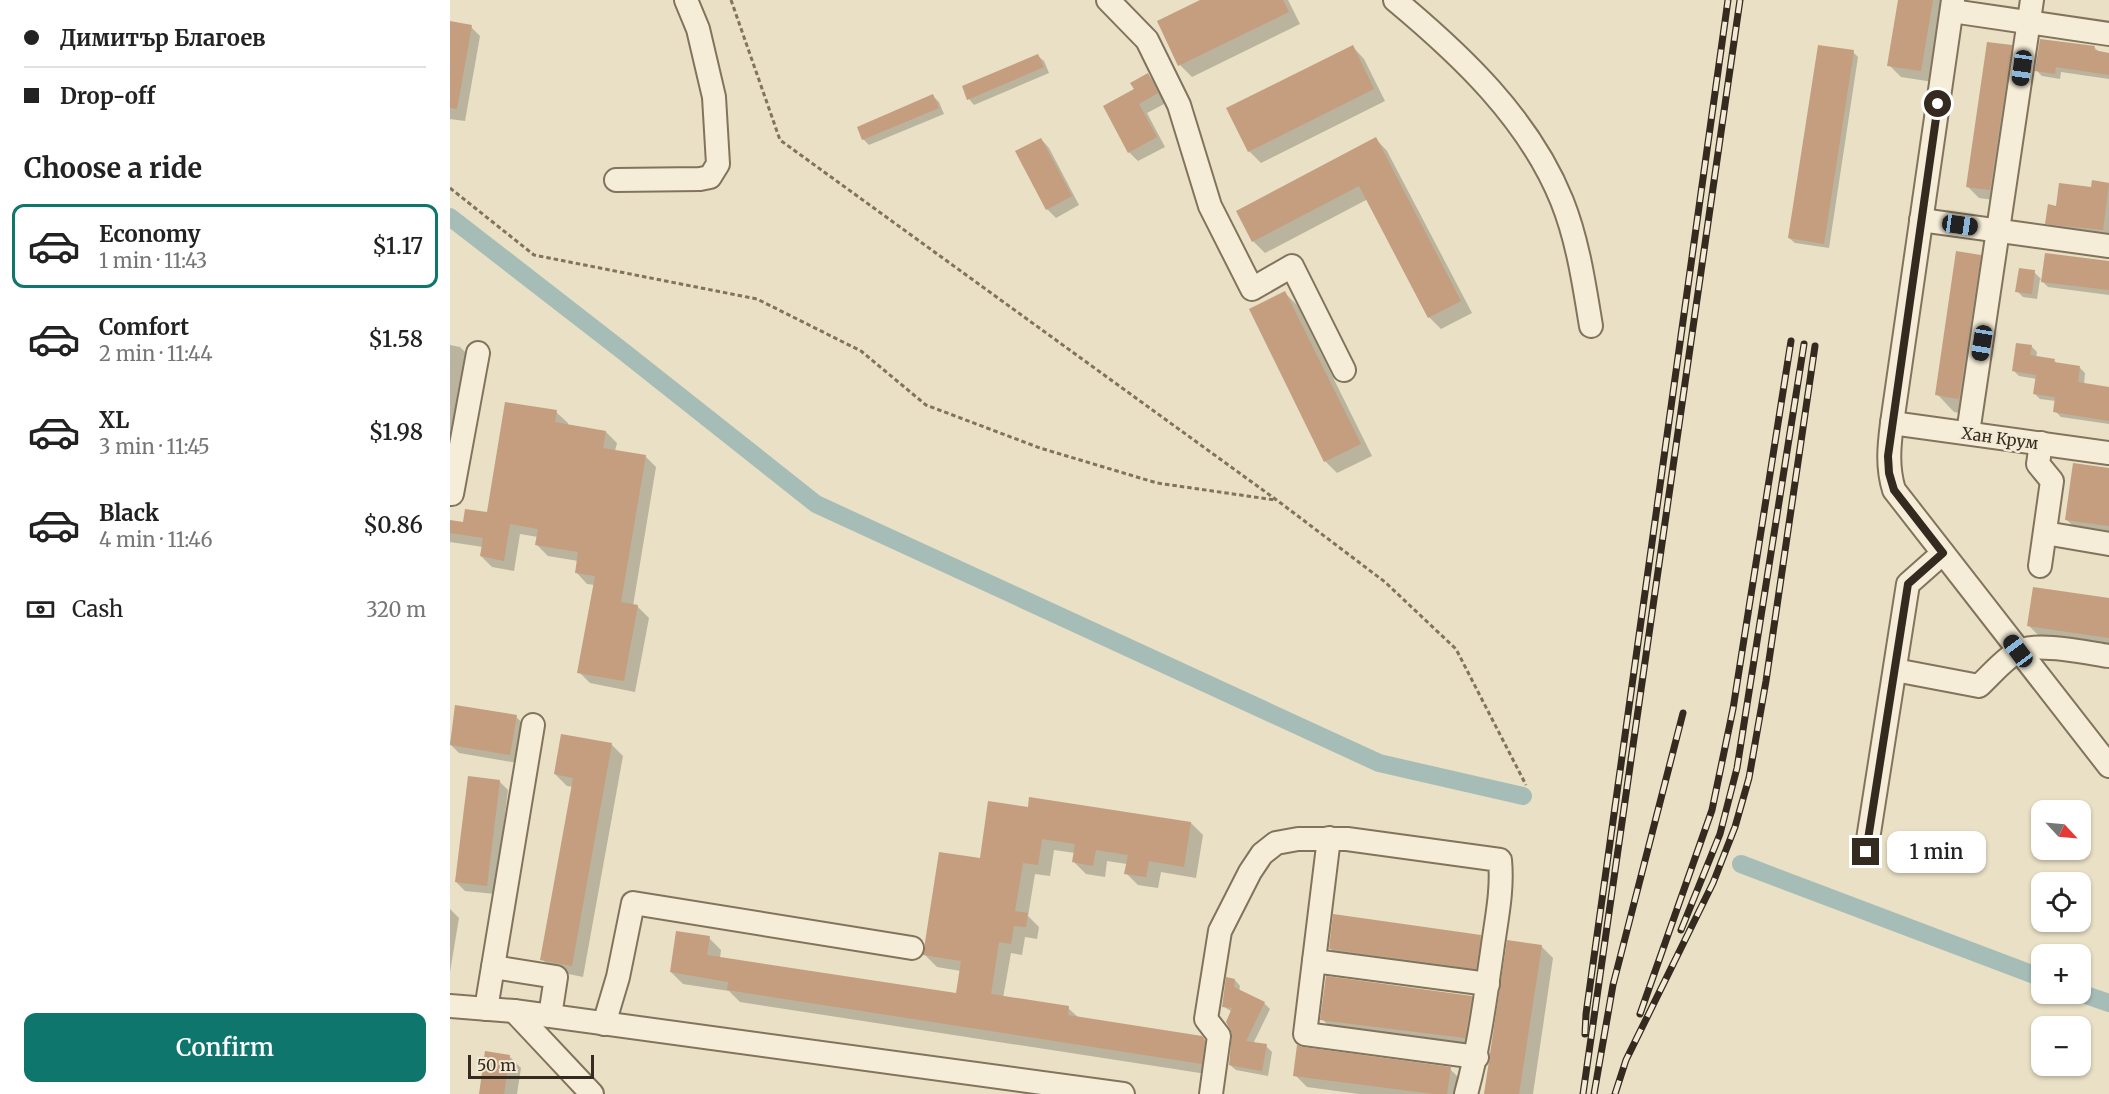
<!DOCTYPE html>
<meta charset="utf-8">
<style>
:root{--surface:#fff;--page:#f2f2f2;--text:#222;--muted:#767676;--line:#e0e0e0;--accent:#0f766e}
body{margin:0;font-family:Merriweather,serif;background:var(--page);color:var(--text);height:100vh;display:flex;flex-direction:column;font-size:22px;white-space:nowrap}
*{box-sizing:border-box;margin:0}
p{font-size:20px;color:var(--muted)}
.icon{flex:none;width:33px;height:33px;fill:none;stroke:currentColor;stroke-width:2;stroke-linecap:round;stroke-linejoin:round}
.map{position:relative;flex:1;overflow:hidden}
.panel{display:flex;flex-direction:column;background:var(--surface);width:450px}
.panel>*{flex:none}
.banner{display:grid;align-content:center;height:132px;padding:0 24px;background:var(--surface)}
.needle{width:39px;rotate:116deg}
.tools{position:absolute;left:1581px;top:800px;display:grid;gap:12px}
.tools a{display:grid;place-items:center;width:60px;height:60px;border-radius:12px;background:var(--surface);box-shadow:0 2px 4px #0004;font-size:30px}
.scale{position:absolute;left:18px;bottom:15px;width:126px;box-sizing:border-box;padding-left:6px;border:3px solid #342a1f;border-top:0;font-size:16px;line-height:21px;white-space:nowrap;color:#342a1f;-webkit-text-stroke:4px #f2ead4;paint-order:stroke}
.end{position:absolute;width:27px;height:27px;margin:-14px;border:8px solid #342a1f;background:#fff;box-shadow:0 0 0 3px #fff}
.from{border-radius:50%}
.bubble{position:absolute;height:42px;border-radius:12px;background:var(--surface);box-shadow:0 2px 4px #0004;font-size:20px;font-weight:600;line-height:42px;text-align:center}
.car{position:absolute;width:18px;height:36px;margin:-18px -9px;border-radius:8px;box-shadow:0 0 4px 2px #0007;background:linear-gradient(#222 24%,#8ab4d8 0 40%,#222 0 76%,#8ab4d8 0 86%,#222 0)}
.banner b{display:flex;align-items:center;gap:21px;height:57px;font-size:22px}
.banner b+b{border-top:2px solid var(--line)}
.banner i{width:15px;height:15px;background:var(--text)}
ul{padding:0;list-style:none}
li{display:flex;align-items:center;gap:18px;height:84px;margin:0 12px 9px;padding:0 12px;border:3px solid transparent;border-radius:12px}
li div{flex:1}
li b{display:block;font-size:22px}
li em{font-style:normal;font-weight:600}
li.on{border-color:var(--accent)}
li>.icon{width:54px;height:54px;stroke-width:1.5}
h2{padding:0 24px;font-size:27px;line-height:72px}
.pay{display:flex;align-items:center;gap:15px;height:66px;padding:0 24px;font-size:22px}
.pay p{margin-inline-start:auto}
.cta{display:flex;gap:12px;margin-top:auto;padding:12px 24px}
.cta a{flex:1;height:69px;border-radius:12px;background:var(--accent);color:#fff;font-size:24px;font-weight:600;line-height:69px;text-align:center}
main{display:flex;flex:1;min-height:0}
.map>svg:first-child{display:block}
.shadow{fill:#0003}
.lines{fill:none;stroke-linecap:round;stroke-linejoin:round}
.canal{stroke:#a6bdb7;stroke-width:18}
.building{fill:#c49e7e}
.minor-casing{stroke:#82735d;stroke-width:26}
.path{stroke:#82735d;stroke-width:3;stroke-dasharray:4.5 3;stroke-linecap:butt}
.minor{stroke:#f5edd7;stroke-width:22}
.rail-casing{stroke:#342a1f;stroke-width:7}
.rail{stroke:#f2ead4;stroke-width:4.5;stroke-dasharray:14;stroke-linecap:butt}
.route{stroke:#342a1f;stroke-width:8}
.labels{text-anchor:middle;stroke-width:5;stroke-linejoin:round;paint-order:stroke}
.street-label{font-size:16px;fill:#342a1f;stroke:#f2ead4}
</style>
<main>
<section class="panel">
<div class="banner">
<b><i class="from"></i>Димитър Благоев</b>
<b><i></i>Drop-off</b>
</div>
<h2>Choose a ride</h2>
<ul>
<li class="on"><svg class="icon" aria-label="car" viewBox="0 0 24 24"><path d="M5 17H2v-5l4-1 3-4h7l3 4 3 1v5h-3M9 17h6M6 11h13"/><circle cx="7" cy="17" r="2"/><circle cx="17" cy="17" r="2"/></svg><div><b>Economy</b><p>1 min · 11:43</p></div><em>$1.17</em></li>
<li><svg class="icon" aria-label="car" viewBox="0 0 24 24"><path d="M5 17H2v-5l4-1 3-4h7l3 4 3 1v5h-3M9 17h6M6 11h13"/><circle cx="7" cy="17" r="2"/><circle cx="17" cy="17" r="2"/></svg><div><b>Comfort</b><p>2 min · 11:44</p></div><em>$1.58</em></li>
<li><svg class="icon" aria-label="car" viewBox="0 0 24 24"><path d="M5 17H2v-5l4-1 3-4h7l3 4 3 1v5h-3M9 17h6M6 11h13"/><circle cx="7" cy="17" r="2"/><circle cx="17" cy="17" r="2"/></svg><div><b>XL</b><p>3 min · 11:45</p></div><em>$1.98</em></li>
<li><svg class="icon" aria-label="car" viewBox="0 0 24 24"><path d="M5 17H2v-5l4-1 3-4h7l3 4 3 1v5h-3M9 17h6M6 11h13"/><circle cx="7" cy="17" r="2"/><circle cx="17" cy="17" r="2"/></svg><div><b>Black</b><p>4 min · 11:46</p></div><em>$0.86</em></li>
</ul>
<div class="pay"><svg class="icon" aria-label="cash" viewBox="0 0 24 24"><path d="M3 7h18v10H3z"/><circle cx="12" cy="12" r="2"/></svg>Cash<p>320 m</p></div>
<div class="cta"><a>Confirm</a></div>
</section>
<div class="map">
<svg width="1659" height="1094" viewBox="0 0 1659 1094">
<rect width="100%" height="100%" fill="#e9e0c5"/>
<!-- shadow -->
<g class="shadow">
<polygon points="753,0 838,0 850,24 742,77 730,65 709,22"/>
<polygon points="1449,0 1496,0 1483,82 1451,77 1439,65"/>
<polygon points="0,23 21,27 30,36 15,121 0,119"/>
<polygon points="1561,46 1573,58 1552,201 1529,198 1517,186"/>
<polygon points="903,47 914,59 935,101 811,163 799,151"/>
<polygon points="1644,47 1650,53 1659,54 1659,79 1611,72 1610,79 1592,76 1587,71"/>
<polygon points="1403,52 1408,57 1379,248 1345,243 1339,238"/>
<polygon points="588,56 594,61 599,73 524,105 519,99"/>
<polygon points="698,75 707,84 716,103 697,113 715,147 688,161 679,152 686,90"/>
<polygon points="483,96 489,102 494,114 419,145 413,139 409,128"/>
<polygon points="591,139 599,148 629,205 606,218 597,209"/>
<polygon points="926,139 937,151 1022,313 991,329 979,317 918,199 815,253 803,241 788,211"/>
<polygon points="1644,182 1659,184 1659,236 1604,230 1597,223 1607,207 1643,189"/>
<polygon points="1530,256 1548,274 1527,416 1504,412 1487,394"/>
<polygon points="1584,272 1592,280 1659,274 1659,295 1598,287 1590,279 1587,299 1573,297 1567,291"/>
<polygon points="835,293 847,305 922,456 887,473 875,461 801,310"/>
<polygon points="0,345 10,347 22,359 0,489"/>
<polygon points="1581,346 1587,352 1586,358 1604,360 1608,365 1630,368 1635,373 1634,385 1659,388 1659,424 1611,417 1605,411 1606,401 1590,399 1584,393 1587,379 1569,376 1564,371"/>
<polygon points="106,412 118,423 117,426 156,432 167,443 165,451 195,456 206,467 183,606 188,607 199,618 185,692 140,683 129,672 145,585 137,584 126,572 128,561 98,556 87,545 88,537 70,534 64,571 42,567 31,556 33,547 0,542 0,521 14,523 38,514"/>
<polygon points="1659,470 1659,535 1628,531 1616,519"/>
<polygon points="1659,599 1659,647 1590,637 1578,625"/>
<polygon points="6,706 66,717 75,725 68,763 9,753 0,744"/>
<polygon points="161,744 173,756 133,977 104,971 92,959 123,787 117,786 105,774"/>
<polygon points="49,781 58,790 45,894 15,891 6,882"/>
<polygon points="579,809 741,823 753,835 746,878 711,872 708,888 688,885 676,873 677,864 657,861 655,877 636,874 624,862 625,853 604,850 600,876 585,874 578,916 589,927 587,939 575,937 572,955 561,953 553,998 618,1008 629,1018 751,1037 764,1050 763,1075 290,1002 279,991 233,984 221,972 259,938 271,950 270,958 507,995 511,971 487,967 475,955 531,860"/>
<polygon points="0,909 9,918 0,972"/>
<polygon points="1030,937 1042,949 1038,980 893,961 881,949"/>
<polygon points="1091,946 1103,958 1083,1094 1035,1094"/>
<polygon points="785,980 790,986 789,992 814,1003 820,1009 803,1044 816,1046 822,1052 818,1076 786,1070 780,1065 784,1033 782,1012 773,1006"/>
<polygon points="1021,997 1033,1009 1027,1049 884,1031 872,1019"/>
<polygon points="59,1056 71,1068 67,1094 30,1094"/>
<polygon points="1000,1069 1012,1081 1010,1094 909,1094 857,1087 845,1075"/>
</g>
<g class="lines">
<!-- canal -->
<g class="canal">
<polyline points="0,217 174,352 366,504 929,763 1073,796"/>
<polyline points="1291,864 1592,978"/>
<polyline points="1630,993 1659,1003"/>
</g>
</g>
<!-- building -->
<g class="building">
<polygon points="750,0 833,0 839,12 728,66 707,21"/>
<polygon points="1448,0 1483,0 1471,71 1437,66"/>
<polygon points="0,21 22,25 7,109 0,108"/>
<polygon points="1590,39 1645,46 1644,50 1659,53 1659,75 1606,67 1605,74 1585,71"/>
<polygon points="1537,42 1562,45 1540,190 1516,187"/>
<polygon points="903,45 924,89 798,152 776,108"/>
<polygon points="1368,45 1404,50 1374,244 1338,238"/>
<polygon points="588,54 594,67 517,100 512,86"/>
<polygon points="698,73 708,93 689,104 707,137 678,153 653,106 684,89 680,83"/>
<polygon points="483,94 489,108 412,140 407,127"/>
<polygon points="926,137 1011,301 978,318 909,186 802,242 786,211"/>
<polygon points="591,138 622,196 596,210 565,151"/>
<polygon points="1642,180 1659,183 1653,230 1595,224 1598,204 1606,206 1609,183 1641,187"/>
<polygon points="1506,251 1531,255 1509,399 1485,395"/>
<polygon points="1595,253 1659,261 1659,290 1591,282"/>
<polygon points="1569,268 1585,270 1582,294 1565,292"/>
<polygon points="835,291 911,444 874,462 799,309"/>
<polygon points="1566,343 1582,345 1580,355 1605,359 1604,362 1630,366 1628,382 1659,387 1659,421 1603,412 1605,397 1583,394 1586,375 1562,371"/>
<polygon points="55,402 107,410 105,422 156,431 153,448 196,455 171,602 188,605 174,681 127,673 145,576 125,573 128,552 85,545 88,529 60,524 54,561 30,556 33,538 0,533 0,520 13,522 15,509 37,512"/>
<polygon points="1623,463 1659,468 1659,526 1615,520"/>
<polygon points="1583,587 1659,598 1659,638 1577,626"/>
<polygon points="5,705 67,715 60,755 0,745"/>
<polygon points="111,734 162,743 122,966 90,960 123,778 104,774"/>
<polygon points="18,776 50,780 37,886 5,882"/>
<polygon points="579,797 741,822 734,867 699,861 696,877 674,874 678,855 646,850 643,866 622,862 625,844 592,839 588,865 573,863 565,911 578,913 576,927 564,926 561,944 549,942 541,994 619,1006 618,1015 752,1036 755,1040 752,1064 277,990 278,982 220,972 226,931 260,936 257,955 506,993 511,961 473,955 489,852 530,858 538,801 578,807"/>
<polygon points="883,914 1031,935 1026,969 879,949"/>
<polygon points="1057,940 1092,945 1069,1094 1034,1094"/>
<polygon points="876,976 1022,996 1015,1038 870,1020"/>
<polygon points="776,977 785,979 784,987 815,1002 796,1041 817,1044 812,1071 779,1065 782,1033 776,1022 782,1008 772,1007"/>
<polygon points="847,1045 853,1047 1001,1067 997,1094 984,1094 843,1076"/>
<polygon points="35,1051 60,1055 54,1094 29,1094"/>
</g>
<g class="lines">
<!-- minor casing -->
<g class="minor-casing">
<g id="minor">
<polyline points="658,0 697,40 729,105 760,206 802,289 842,266 894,370"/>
<path d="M945,0C1011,55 1079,119 1112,201C1128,241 1134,284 1141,326"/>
<path d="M1503,0L1442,423C1439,447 1437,467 1444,490L1659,766"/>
<polyline points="1502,11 1659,34"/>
<polyline points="166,180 250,179 260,177 268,164 264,97 248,29 236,0"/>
<polyline points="1471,220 1659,246"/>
<polyline points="1442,423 1659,453"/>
<polyline points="1518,433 1582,0"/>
<polyline points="0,494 2,494 28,353"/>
<polyline points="1595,533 1659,544"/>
<polyline points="1590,566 1602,481 1588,464 1591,443"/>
<path d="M1445,670L1529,686C1541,675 1553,660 1567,652C1585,641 1638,653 1659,656"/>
<polyline points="879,838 855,1034 1027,1057"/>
<polyline points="1416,852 1458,584 1493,553"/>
<polyline points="864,961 1038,984"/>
<polyline points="43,967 106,977 100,1016"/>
<polyline points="0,1006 64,1011 673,1094"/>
<polyline points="36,1009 83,725"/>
<polyline points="64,1011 142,1094"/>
<polyline points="154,1024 168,977 183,903 462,948"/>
<path d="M761,1094L769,1036L756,1019L770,931L800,872L812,854L826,843L848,839H897L1050,860C1053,891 1046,921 1042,952C1035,1000 1029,1047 1016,1094"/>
</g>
</g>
<!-- path -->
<g class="path">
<polyline points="281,0 330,140 828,501 935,582 1006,649 1076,785"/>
<polyline points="0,188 84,255 307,299 411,351 476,405 590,448 707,483 825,500"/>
</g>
<!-- minor -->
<use href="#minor" class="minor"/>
<!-- rail casing -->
<g class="rail-casing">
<g id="rail">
<polyline points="1231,930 1270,834 1287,768 1354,344"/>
<polyline points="1190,1014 1262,810 1283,709 1341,341"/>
<polyline points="1135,1034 1136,1014 1278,0"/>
<polyline points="1133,1094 1290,0"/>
<polyline points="1144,1094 1163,985 1233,713"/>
<polyline points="1165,1094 1176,1060 1263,883 1285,827 1299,778 1316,681 1365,346"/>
</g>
</g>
<!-- rail -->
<use href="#rail" class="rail"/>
</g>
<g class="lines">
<!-- route -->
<polyline class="route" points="1416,852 1458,584 1493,553 1444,490 1439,473 1438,456 1488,104"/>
</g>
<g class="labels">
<!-- street labels -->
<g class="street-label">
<text transform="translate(1550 438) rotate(8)" y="6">Хан Крум</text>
</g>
</g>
</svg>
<div class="tools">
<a><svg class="needle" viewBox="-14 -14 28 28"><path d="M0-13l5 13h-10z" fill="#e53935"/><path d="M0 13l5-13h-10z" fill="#767676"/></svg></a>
<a><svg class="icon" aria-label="locate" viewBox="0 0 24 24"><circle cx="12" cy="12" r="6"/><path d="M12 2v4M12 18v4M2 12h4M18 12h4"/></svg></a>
<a>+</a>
<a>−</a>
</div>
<div class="scale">50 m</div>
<i class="end from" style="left:1488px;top:104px"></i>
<i class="end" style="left:1416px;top:852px"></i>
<div class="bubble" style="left:1437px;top:831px;width:99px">1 min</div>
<i class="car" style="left:1572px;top:68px;rotate:188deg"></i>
<i class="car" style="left:1510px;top:225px;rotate:98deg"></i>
<i class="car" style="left:1532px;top:343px;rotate:189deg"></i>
<i class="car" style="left:1568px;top:651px;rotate:323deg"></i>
</div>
</main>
